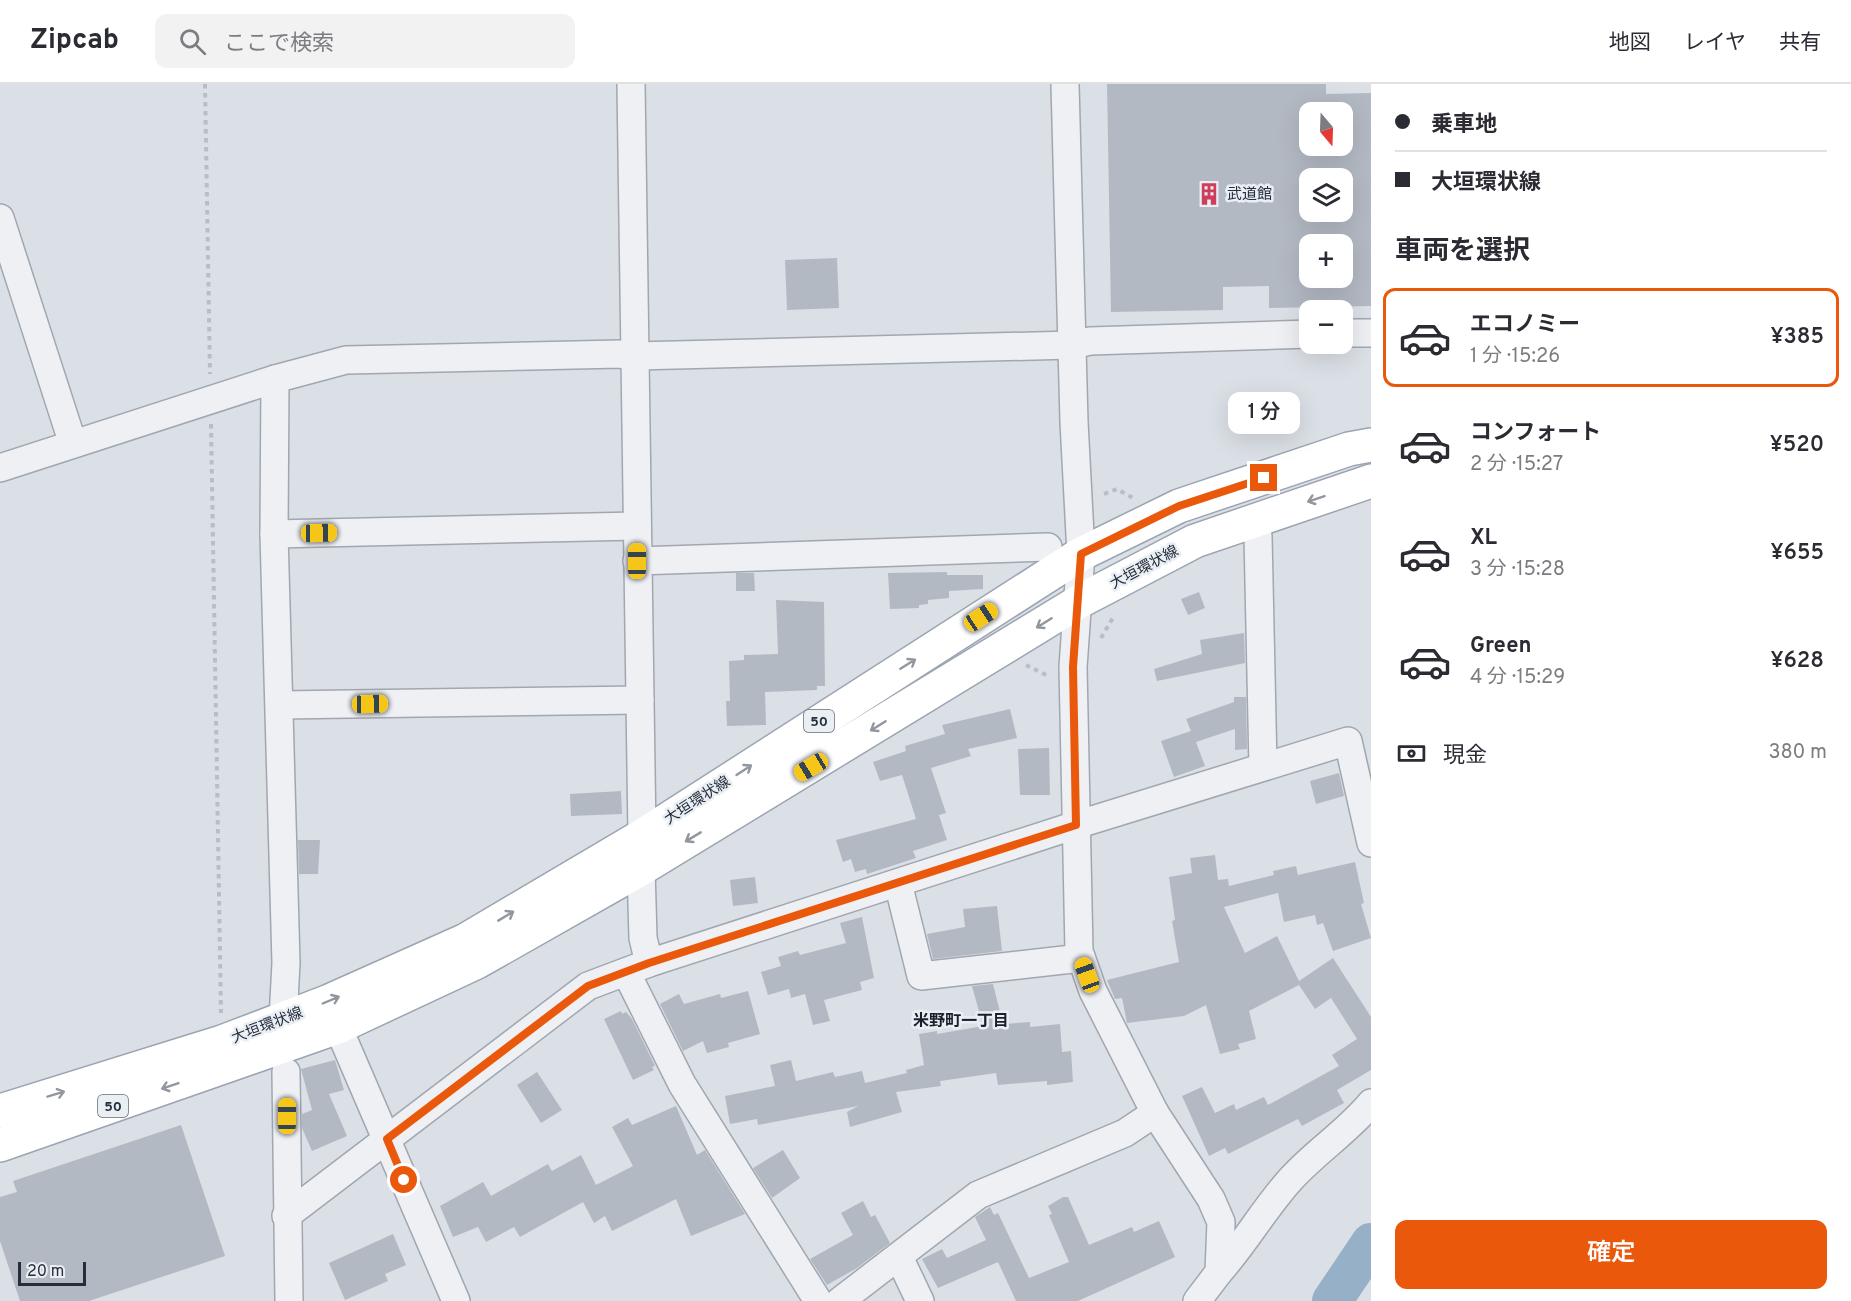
<!DOCTYPE html>
<html lang="ja">
<meta charset="utf-8">
<style>
:root{--surface:#fff;--page:#f2f2f3;--text:#2b2b33;--muted:#7c7c81;--line:#e1e1e2;--accent:#ea580c}
body{margin:0;font-family:Overpass,"Noto Sans JP",sans-serif;background:var(--page);color:var(--text);height:100vh;display:flex;flex-direction:column;font-size:22px;white-space:nowrap}
*{box-sizing:border-box;margin:0}
p{font-size:20px;color:var(--muted)}
.icon{flex:none;width:33px;height:33px;fill:none;stroke:currentColor;stroke-width:2;stroke-linecap:round;stroke-linejoin:round}
.map{position:relative;flex:1;overflow:hidden}
.panel{display:flex;flex-direction:column;background:var(--surface);width:480px}
.panel>*{flex:none}
.guide{display:grid;align-content:center;height:132px;padding:0 24px;background:var(--surface)}
.needle{width:39px;rotate:161deg}
.fabs{position:absolute;left:1299px;top:18px;display:grid;gap:12px}
.fabs a{display:grid;place-items:center;width:54px;height:54px;border-radius:12px;background:var(--surface);box-shadow:0 6px 24px #0002;font-size:30px}
.scale{position:absolute;left:18px;bottom:15px;width:68px;box-sizing:border-box;padding-left:6px;border:3px solid #252f3c;border-top:0;font-size:16px;line-height:21px;white-space:nowrap;color:#252f3c;-webkit-text-stroke:4px #eaeff4;paint-order:stroke}
.end{position:absolute;width:27px;height:27px;margin:-14px;border:8px solid #ea580c;background:#fff;box-shadow:0 0 0 3px #fff}
.from{border-radius:50%}
.bubble{position:absolute;height:42px;border-radius:12px;background:var(--surface);box-shadow:0 6px 24px #0002;font-size:20px;font-weight:600;line-height:42px;text-align:center}
.car{position:absolute;width:18px;height:36px;margin:-18px -9px;border-radius:8px;box-shadow:0 0 4px 2px #0007;background:linear-gradient(#f5c518 24%,#345 0 40%,#f5c518 0 76%,#345 0 86%,#f5c518 0)}
.guide b{display:flex;align-items:center;gap:21px;height:57px;font-size:22px}
.guide b+b{border-top:2px solid var(--line)}
.guide i{width:15px;height:15px;background:var(--text)}
ul{padding:0;list-style:none}
li{display:flex;align-items:center;gap:18px;height:99px;margin:0 12px 9px;padding:0 12px;border:3px solid transparent;border-radius:12px}
li div{flex:1}
li b{display:block;font-size:22px}
li em{font-style:normal;font-weight:600}
li.selected{border-color:var(--accent)}
li>.icon{width:54px;height:54px;stroke-width:1.5}
h2{padding:0 24px;font-size:27px;line-height:72px}
.pay{display:flex;align-items:center;gap:15px;height:66px;padding:0 24px;font-size:22px}
.pay p{margin-inline-start:auto}
.button{display:flex;gap:12px;margin-top:auto;padding:12px 24px}
.button a{flex:1;height:69px;border-radius:12px;background:var(--accent);color:#fff;font-size:24px;font-weight:600;line-height:69px;text-align:center}
header{display:flex;align-items:center;gap:36px;box-sizing:border-box;height:84px;padding:0 30px;background:var(--surface);border-bottom:2px solid var(--line)}
header strong{font-size:28px}
nav{display:flex;gap:33px;margin-inline-start:auto;font-size:21px}
.search{width:420px;height:54px;background:var(--page);display:flex;align-items:center;gap:15px;box-sizing:border-box;padding:0 21px;border-radius:12px;color:var(--muted);font-size:22px}
main{display:flex;flex:1;min-height:0}
.map>svg:first-child{display:block}
.lines{fill:none;stroke-linecap:round;stroke-linejoin:round}
.river{stroke:#95b0c7;stroke-width:40}
.building{fill:#b3b9c3;fill-rule:evenodd}
.minor-casing{stroke:#a1a7b0;stroke-width:30}
.major-casing{stroke:#9ba5b2;stroke-width:36}
.path{stroke:#babec4;stroke-width:4;stroke-dasharray:4.5 4.5;stroke-linecap:butt}
.minor{stroke:#eef0f4;stroke-width:27}
.major{stroke:#fff;stroke-width:33}
.oneway{stroke:#92979e}
.route{stroke:#ea580c;stroke-width:8}
.labels{text-anchor:middle;stroke-width:5;stroke-linejoin:round;paint-order:stroke}
.shield{fill:#eaeff4;stroke:#606973;stroke-width:1.5}
.shield-label{font-size:14px;font-weight:bold;fill:#252f3c}
.poi-label{font-size:15px;fill:#252f3c;stroke:#eaeff4;text-anchor:start}
.street-label{font-size:15px;fill:#252f3c;stroke:#eaeff4}
.neighbourhood-label{font-size:16px;font-weight:bold;fill:#18202c;stroke:#eaeff4}
</style>
<header>
<strong>Zipcab</strong>
<div class="search"><svg class="icon" aria-label="search" viewBox="0 0 24 24"><circle cx="10" cy="10" r="6"/><path d="M15 15l6 6"/></svg>ここで検索</div>
<nav><a>地図</a><a>レイヤ</a><a>共有</a></nav>
</header>
<main>
<div class="map">
<svg width="1371" height="1217" viewBox="0 0 1371 1217">
<rect width="100%" height="100%" fill="#dbe0e6"/>
<g class="lines">
<!-- river -->
<polyline class="river" points="1332,1217 1371,1159"/>
</g>
<!-- building -->
<g class="building">
<path d="M1107,0H1326V10L1371,9V222L1269,224V202L1223,203V226L1111,228ZM1310,28H1342V62H1310ZM1310,94H1342V128H1310ZM1310,160H1342V194H1310Z"/>
<polygon points="837,174 839,224 787,226 785,176"/>
<polygon points="947,488 947,491 983,491 983,505 949,507 949,514 928,516 928,520 919,521 919,524 890,525 888,489"/>
<polygon points="736,489 754,489 755,507 736,507"/>
<polygon points="1199,508 1205,524 1188,531 1181,515"/>
<polygon points="776,516 824,518 825,602 817,602 817,606 765,608 766,641 727,642 726,617 730,617 729,577 744,576 744,571 778,570"/>
<polygon points="1244,549 1245,579 1157,597 1154,585 1202,570 1200,556"/>
<polygon points="1234,613 1246,613 1247,665 1235,666 1235,645 1196,658 1205,682 1174,693 1161,657 1191,647 1186,635 1234,618"/>
<polygon points="1010,625 1017,654 968,665 971,672 931,684 946,729 939,731 947,756 913,767 916,774 867,790 866,785 855,788 851,775 843,778 836,756 916,735 902,691 880,697 873,678 906,667 905,662 945,650 942,641"/>
<polygon points="1049,664 1050,711 1020,711 1018,665"/>
<polygon points="1339,689 1344,712 1316,720 1310,697"/>
<polygon points="621,707 622,730 571,732 570,710"/>
<polygon points="298,756 320,756 318,790 299,790"/>
<polygon points="1215,771 1218,796 1228,795 1229,802 1274,791 1273,787 1296,782 1298,791 1355,778 1364,819 1361,820 1371,854 1333,867 1323,839 1317,841 1315,831 1284,838 1278,809 1224,823 1245,869 1277,852 1299,897 1333,874 1371,933 1371,986 1337,1006 1344,1019 1302,1042 1298,1035 1228,1070 1225,1064 1209,1072 1182,1012 1202,1003 1215,1029 1234,1020 1236,1026 1264,1013 1268,1021 1339,982 1332,971 1357,955 1331,914 1315,925 1299,901 1249,927 1256,955 1238,960 1240,965 1220,970 1206,921 1184,932 1127,939 1122,914 1115,915 1107,896 1179,878 1172,837 1175,836 1169,793 1192,789 1190,774"/>
<polygon points="755,793 758,819 733,822 730,796"/>
<polygon points="997,822 1002,867 933,875 927,850 965,843 963,825"/>
<polygon points="862,833 874,894 860,898 862,906 824,916 830,937 813,941 805,910 791,914 789,905 768,911 761,888 781,882 778,873 798,867 800,871 846,859 840,839"/>
<polygon points="993,900 1003,940 1030,938 1030,943 1060,940 1062,968 1071,967 1073,998 1047,1001 1047,997 998,1001 996,989 940,997 941,1002 896,1008 902,1028 850,1043 847,1028 858,1022 758,1041 757,1035 730,1040 725,1012 775,1002 770,981 791,976 796,997 833,988 835,993 862,987 865,999 907,989 906,986 924,981 919,950 937,947 937,950 983,942 972,902"/>
<polygon points="748,907 760,950 728,959 729,963 707,969 703,957 683,967 660,920 679,910 684,920 720,910 721,914"/>
<polygon points="621,927 622,930 626,928 632,935 655,982 652,983 654,986 633,996 604,935"/>
<polygon points="335,976 344,1006 329,1010 347,1052 312,1067 302,1044 302,1030 312,1026 301,985"/>
<polygon points="537,988 562,1026 541,1039 517,1001"/>
<polygon points="676,1022 697,1071 705,1066 745,1130 691,1152 676,1115 612,1147 605,1132 594,1139 583,1118 520,1153 514,1143 486,1158 478,1143 453,1153 440,1122 483,1098 491,1112 548,1080 552,1087 581,1071 596,1101 633,1082 612,1043 628,1034 632,1041"/>
<polygon points="181,1041 225,1172 89,1217 20,1217 0,1157 0,1113 17,1108 13,1097"/>
<polygon points="783,1066 800,1094 772,1114 753,1084"/>
<polygon points="1063,1113 1068,1113 1089,1161 1132,1143 1134,1148 1159,1137 1175,1173 1078,1217 1016,1217 998,1178 938,1204 922,1175 942,1165 947,1174 986,1156 975,1133 990,1123 994,1131 998,1129 1029,1194 1069,1178 1049,1131 1052,1130 1048,1122"/>
<polygon points="863,1117 871,1133 875,1131 890,1159 857,1184 827,1201 810,1175 853,1151 841,1129"/>
<polygon points="393,1150 406,1181 385,1190 388,1197 345,1216 329,1179"/>
</g>
<g class="lines">
<!-- minor casing -->
<g class="minor-casing">
<g id="minor">
<polyline points="631,0 642,752"/>
<polyline points="1065,0 1074,338 1081,470 1073,583 1079,867 1093,907 1155,1029 1211,1115 1221,1138 1219,1188 1197,1217"/>
<polyline points="0,134 73,360"/>
<polyline points="1342,249 1371,249"/>
<polyline points="0,384 275,295 346,276 619,270 636,272 1072,261 1090,257 1310,250"/>
<polyline points="274,450 275,295"/>
<polyline points="1258,452 1263,683"/>
<polyline points="637,477 1048,463"/>
<polyline points="280,621 640,616"/>
<polyline points="641,785 643,854 649,879"/>
<polyline points="898,799 921,892 1081,874"/>
<polyline points="626,888 682,1000 818,1217"/>
<polyline points="283,935 286,879 274,450 637,442"/>
<polyline points="338,943 456,1217"/>
<polyline points="286,988 289,1217"/>
<polyline points="286,1132 588,902 649,879 1076,741 1348,657 1371,759"/>
<polyline points="899,1173 920,1217"/>
<path d="M1219,1188C1245,1159 1264,1125 1290,1096C1315,1068 1347,1048 1371,1019"/>
<polyline points="840,1217 978,1111 1125,1049 1155,1029"/>
</g>
</g>
<!-- major casing -->
<g class="major-casing">
<g id="major">
<polyline points="0,1027 222,958 327,918 466,856 642,752 1081,470 1179,422 1349,365 1371,361"/>
<polyline points="0,1061 338,943 477,878 641,785 1080,517 1195,457 1371,397"/>
</g>
</g>
<!-- path -->
<g class="path">
<polyline points="205,0 210,290"/>
<polyline points="211,340 221,929"/>
<polyline points="1104,410 1117,405 1133,414"/>
<polyline points="1101,554 1114,532"/>
<polyline points="1026,581 1050,593"/>
</g>
<!-- minor -->
<use href="#minor" class="minor"/>
<!-- major -->
<use href="#major" class="major"/>
</g>
<!-- one-way arrows -->
<defs><path id="oneway-shaft" d="M-6 0H5M1.5-3L5.5 0L1.5 3" fill="none" stroke-width="1.6" stroke-linecap="round" stroke-linejoin="round" transform="scale(1.5)"/></defs>
<g class="oneway">
<use href="#oneway-shaft" transform="translate(1316 415) rotate(161)"/>
<use href="#oneway-shaft" transform="translate(1044 539) rotate(148)"/>
<use href="#oneway-shaft" transform="translate(908 580) rotate(-32)"/>
<use href="#oneway-shaft" transform="translate(878 642) rotate(148)"/>
<use href="#oneway-shaft" transform="translate(744 686) rotate(-33)"/>
<use href="#oneway-shaft" transform="translate(693 753) rotate(149)"/>
<use href="#oneway-shaft" transform="translate(506 832) rotate(-31)"/>
<use href="#oneway-shaft" transform="translate(331 916) rotate(-23)"/>
<use href="#oneway-shaft" transform="translate(170 1002) rotate(161)"/>
<use href="#oneway-shaft" transform="translate(56 1010) rotate(-17)"/>
</g>
<g class="lines">
<!-- route -->
<polyline class="route" points="404,1096 387,1055 588,902 649,879 1076,741 1073,583 1081,470 1179,422 1264,394"/>
</g>
<!-- icons -->
<defs>
<g id="building-bare" transform="scale(1.8)"><path d="M-4-6H4V6H1V3H-1V6H-4ZM-2.5-4.3h1.7v1.8h-1.7ZM.8-4.3h1.7v1.8H.8ZM-2.5-1h1.7V.8h-1.7ZM.8-1h1.7V.8H.8Z" fill="#ce3d5a" stroke="#eaeff4" stroke-width="2.5" paint-order="stroke"/></g>
</defs>
<g fill-rule="evenodd">
<use href="#building-bare" x="1209" y="110"/>
</g>
<g class="labels">
<!-- shield labels -->
<g class="shield">
<rect x="804" y="626" width="30" height="22" rx="4.5"/>
<rect x="98" y="1011" width="30" height="22" rx="4.5"/>
</g>
<g class="shield-label">
<text x="819" y="642">50</text>
<text x="113" y="1027">50</text>
</g>
<!-- poi labels -->
<g class="poi-label">
<text x="1227" y="115">武道館</text>
</g>
<!-- street labels -->
<g class="street-label">
<text transform="translate(1144 483) rotate(-28)" y="5">大垣環状線</text>
<text transform="translate(697 716) rotate(-33)" y="5">大垣環状線</text>
<text transform="translate(267 941) rotate(-21)" y="5">大垣環状線</text>
</g>
<!-- neighbourhood labels -->
<g class="neighbourhood-label">
<text x="961" y="942">米野町一丁目</text>
</g>
</g>
</svg>
<div class="fabs">
<a><svg class="needle" viewBox="-14 -14 28 28"><path d="M0-13l5 13h-10z" fill="#e53935"/><path d="M0 13l5-13h-10z" fill="#7c7c81"/></svg></a>
<a><svg class="icon" aria-label="layers" viewBox="0 0 24 24"><path d="M12 4l9 5-9 5-9-5zM3 14l9 5 9-5"/></svg></a>
<a>+</a>
<a>−</a>
</div>
<div class="scale">20 m</div>
<i class="end from" style="left:404px;top:1096px"></i>
<i class="end" style="left:1264px;top:394px"></i>
<div class="bubble" style="left:1228px;top:308px;width:72px">1 分</div>
<i class="car" style="left:319px;top:449px;rotate:89deg"></i>
<i class="car" style="left:637px;top:477px;rotate:0deg"></i>
<i class="car" style="left:981px;top:533px;rotate:57deg"></i>
<i class="car" style="left:370px;top:620px;rotate:89deg"></i>
<i class="car" style="left:811px;top:683px;rotate:239deg"></i>
<i class="car" style="left:1087px;top:891px;rotate:340deg"></i>
<i class="car" style="left:287px;top:1032px;rotate:0deg"></i>
</div>
<section class="panel">
<div class="guide">
<b><i class="from"></i>乗車地</b>
<b><i></i>大垣環状線</b>
</div>
<h2>車両を選択</h2>
<ul>
<li class="selected"><svg class="icon" aria-label="car" viewBox="0 0 24 24"><path d="M5 17H2v-5l4-1 3-4h7l3 4 3 1v5h-3M9 17h6M6 11h13"/><circle cx="7" cy="17" r="2"/><circle cx="17" cy="17" r="2"/></svg><div><b>エコノミー</b><p>1 分 · 15:26</p></div><em>¥385</em></li>
<li><svg class="icon" aria-label="car" viewBox="0 0 24 24"><path d="M5 17H2v-5l4-1 3-4h7l3 4 3 1v5h-3M9 17h6M6 11h13"/><circle cx="7" cy="17" r="2"/><circle cx="17" cy="17" r="2"/></svg><div><b>コンフォート</b><p>2 分 · 15:27</p></div><em>¥520</em></li>
<li><svg class="icon" aria-label="car" viewBox="0 0 24 24"><path d="M5 17H2v-5l4-1 3-4h7l3 4 3 1v5h-3M9 17h6M6 11h13"/><circle cx="7" cy="17" r="2"/><circle cx="17" cy="17" r="2"/></svg><div><b>XL</b><p>3 分 · 15:28</p></div><em>¥655</em></li>
<li><svg class="icon" aria-label="car" viewBox="0 0 24 24"><path d="M5 17H2v-5l4-1 3-4h7l3 4 3 1v5h-3M9 17h6M6 11h13"/><circle cx="7" cy="17" r="2"/><circle cx="17" cy="17" r="2"/></svg><div><b>Green</b><p>4 分 · 15:29</p></div><em>¥628</em></li>
</ul>
<div class="pay"><svg class="icon" aria-label="cash" viewBox="0 0 24 24"><path d="M3 7h18v10H3z"/><circle cx="12" cy="12" r="2"/></svg>現金<p>380 m</p></div>
<div class="button"><a>確定</a></div>
</section>
</main>
